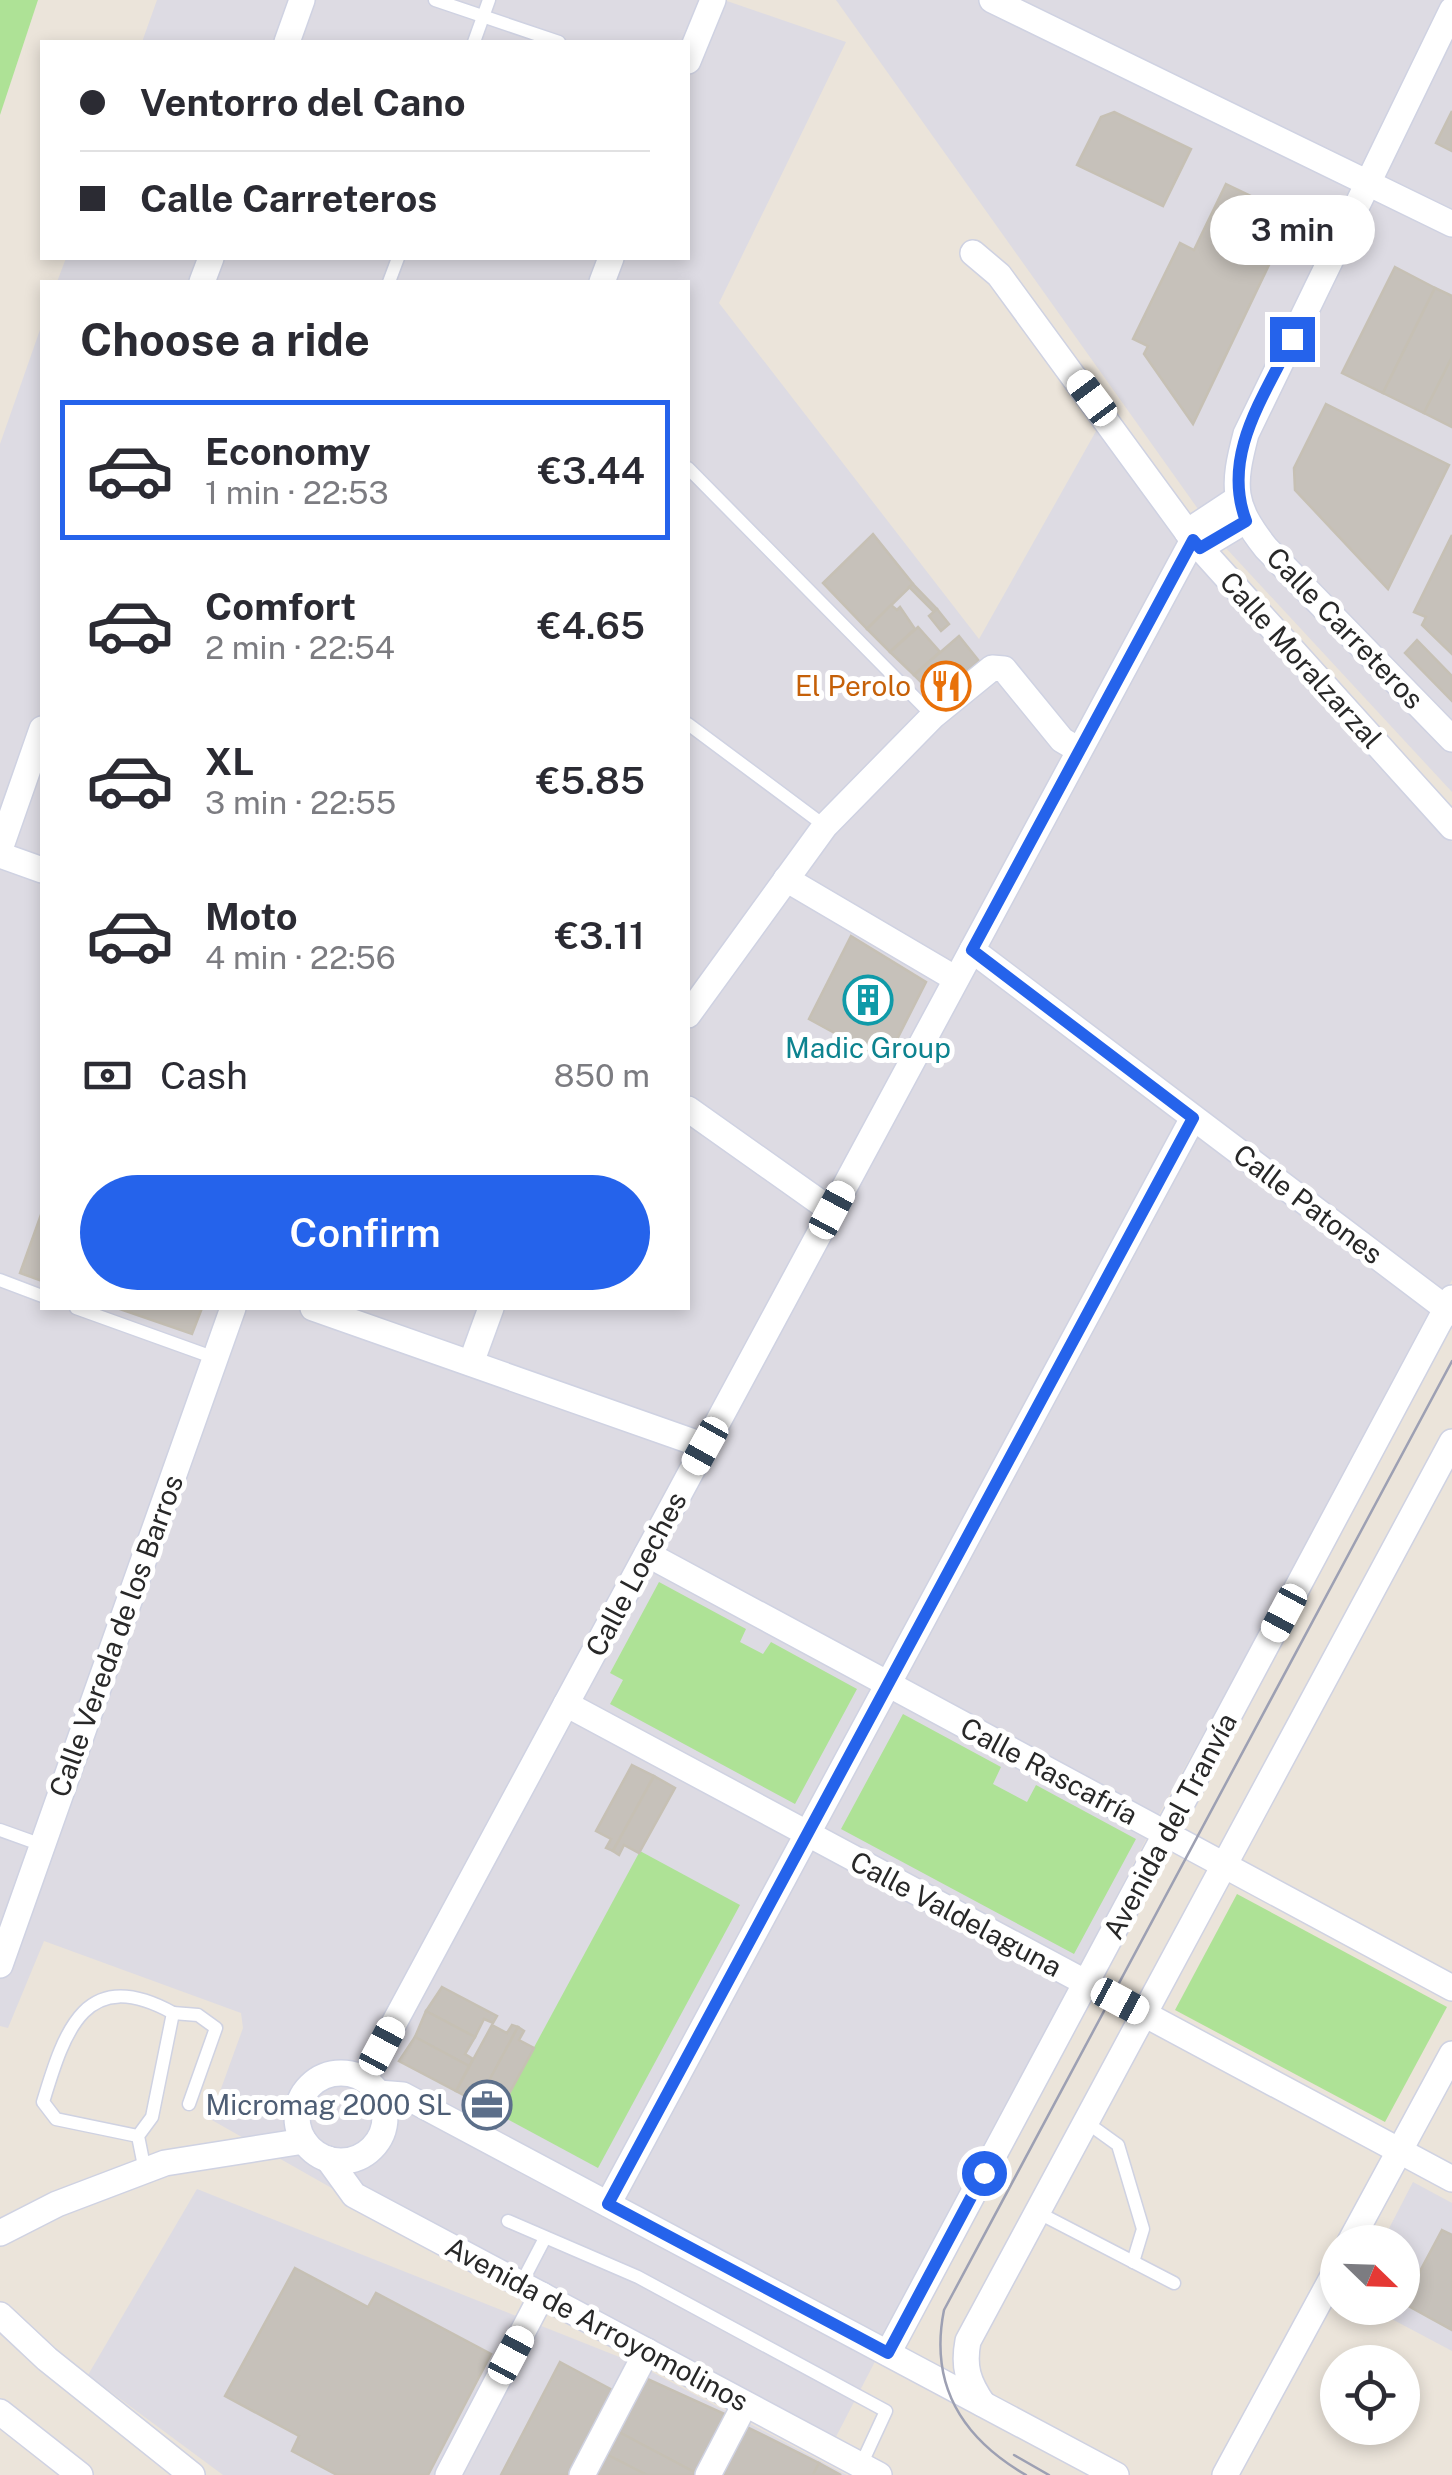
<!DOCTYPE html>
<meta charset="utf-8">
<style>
:root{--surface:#fff;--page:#f7f7f7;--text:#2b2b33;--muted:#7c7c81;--line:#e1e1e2;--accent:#2563eb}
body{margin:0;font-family:"Public Sans",sans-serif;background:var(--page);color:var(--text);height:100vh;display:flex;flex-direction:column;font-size:38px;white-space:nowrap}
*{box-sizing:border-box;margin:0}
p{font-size:32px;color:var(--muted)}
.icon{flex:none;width:55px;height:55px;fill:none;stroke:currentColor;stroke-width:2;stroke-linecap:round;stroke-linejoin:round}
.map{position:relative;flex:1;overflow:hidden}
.details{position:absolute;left:40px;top:280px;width:650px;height:1030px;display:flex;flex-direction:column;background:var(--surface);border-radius:0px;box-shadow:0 5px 15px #0003}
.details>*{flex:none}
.hud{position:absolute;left:40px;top:40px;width:650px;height:220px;border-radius:0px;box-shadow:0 5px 15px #0003;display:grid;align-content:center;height:220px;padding:0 40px;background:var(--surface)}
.needle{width:65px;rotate:113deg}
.fabs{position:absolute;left:1320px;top:2225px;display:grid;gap:20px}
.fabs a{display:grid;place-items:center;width:100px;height:100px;border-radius:50%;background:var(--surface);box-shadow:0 5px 15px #0003;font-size:50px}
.end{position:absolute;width:45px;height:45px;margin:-22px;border:12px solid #2563eb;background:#fff;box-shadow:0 0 0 5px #fff}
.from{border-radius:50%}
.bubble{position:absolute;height:70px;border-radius:35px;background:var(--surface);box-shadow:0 5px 15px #0003;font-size:32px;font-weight:600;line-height:70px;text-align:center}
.car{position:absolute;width:30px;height:60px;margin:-30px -15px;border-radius:12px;box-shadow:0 0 8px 2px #0007;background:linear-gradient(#fff 24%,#345 0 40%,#fff 0 76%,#345 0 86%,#fff 0)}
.hud b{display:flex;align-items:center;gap:35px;height:95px;font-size:38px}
.hud b+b{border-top:2px solid var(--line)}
.hud i{width:25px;height:25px;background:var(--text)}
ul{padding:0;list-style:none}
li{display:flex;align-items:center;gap:30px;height:140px;margin:0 20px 15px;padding:0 20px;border:5px solid transparent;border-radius:0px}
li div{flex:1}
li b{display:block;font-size:38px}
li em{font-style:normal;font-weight:600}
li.current{border-color:var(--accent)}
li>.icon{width:90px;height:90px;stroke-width:1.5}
h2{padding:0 40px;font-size:45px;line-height:120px}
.pay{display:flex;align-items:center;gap:25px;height:110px;padding:0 40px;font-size:38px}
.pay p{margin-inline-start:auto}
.action{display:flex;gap:20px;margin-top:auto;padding:20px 40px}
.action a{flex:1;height:115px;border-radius:60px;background:var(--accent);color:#fff;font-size:40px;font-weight:600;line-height:115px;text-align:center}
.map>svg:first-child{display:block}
.industrial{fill:#dddbe3}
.green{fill:#aee296}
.building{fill:#c6c1ba;stroke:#c6c0b4;stroke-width:2.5;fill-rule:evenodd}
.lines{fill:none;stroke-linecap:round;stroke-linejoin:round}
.lane-casing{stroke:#cfd2e2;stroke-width:15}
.street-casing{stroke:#cfd2e2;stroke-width:28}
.lane{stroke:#fff;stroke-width:12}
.street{stroke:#fff;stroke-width:25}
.tram{stroke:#9da0b3;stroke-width:2.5}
.route{stroke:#2563eb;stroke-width:12}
.labels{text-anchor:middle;stroke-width:10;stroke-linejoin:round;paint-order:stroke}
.street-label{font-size:28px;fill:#282828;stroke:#fff}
.food-label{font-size:28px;fill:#c56008;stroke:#fff;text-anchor:end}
.culture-label{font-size:28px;fill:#0d838f;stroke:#fff}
.service-label{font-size:28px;fill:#4e5e75;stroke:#fff;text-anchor:end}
</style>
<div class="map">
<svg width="1452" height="2475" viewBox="0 0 1452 2475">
<rect width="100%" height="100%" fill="#ebe4da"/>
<!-- industrial -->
<g class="industrial">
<polygon points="157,0 724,0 846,42 719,303 979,639 1100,424 1191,557 1452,842 1452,1280 1158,1816 826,2456 515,2292 210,2119 243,2028 241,2013 44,1941 8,2028 0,2026 0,444 42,324 42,1308 688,1308 688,282 57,282 66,258 688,258 688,42 142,42"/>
<polygon points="836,0 1452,0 1452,792 1225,547"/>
<polygon points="1413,2182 1452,2203 1452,2351 1371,2308 1402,2308 1402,2242 1382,2242"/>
<polygon points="197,2189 637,2364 847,2475 223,2475 88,2375"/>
</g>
<!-- green -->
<g class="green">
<polygon points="0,0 38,0 0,115"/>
<polygon points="659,1582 746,1629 740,1642 763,1654 771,1642 857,1689 795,1804 610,1704 623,1680 610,1673"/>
<polygon points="903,1714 1001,1767 993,1784 1027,1802 1036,1785 1136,1839 1074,1954 841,1829"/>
<polygon points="640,1851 740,1905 598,2168 498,2114"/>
<polygon points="1237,1894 1447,2007 1385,2122 1175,2010"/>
</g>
<!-- building -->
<g class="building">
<polygon points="1452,111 1452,151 1436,143"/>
<polygon points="1114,112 1191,149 1163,206 1077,165 1101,117"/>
<path d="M1226,184L1261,201L1258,209L1262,220L1272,217L1268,204L1275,209L1282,222L1283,236L1281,241L1276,229L1266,232L1277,248L1193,424L1144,354L1148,346L1133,339L1180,243L1194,250ZM1233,209L1241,211L1236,220L1243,224L1248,215L1250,219L1255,238L1244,258L1220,243L1223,225Z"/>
<polygon points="1395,267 1435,288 1383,393 1342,373"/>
<polygon points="1435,288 1452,296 1452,357 1424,413 1383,393"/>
<polygon points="1452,357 1452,427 1424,413"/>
<polygon points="1326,404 1449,465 1388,589 1295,490 1294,468"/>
<polygon points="873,534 913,584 867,629 823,583"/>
<polygon points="1452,535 1452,654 1422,625 1426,617 1414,612"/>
<polygon points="913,584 937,609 934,612 909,587"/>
<polygon points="891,605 897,610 900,607 915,629 890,652 867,629"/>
<polygon points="937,609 949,624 941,631 929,616"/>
<polygon points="918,627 940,652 914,675 890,652"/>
<polygon points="959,636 979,661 937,698 914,675"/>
<polygon points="1417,640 1452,676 1452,701 1405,653"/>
<polygon points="851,936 926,982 886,1061 809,1019"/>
<polygon points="42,1212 42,1281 20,1273"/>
<polygon points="117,1308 202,1308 192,1334"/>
<polygon points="632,1765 654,1776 613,1851 606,1848 611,1839 596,1831"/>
<polygon points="654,1776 675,1788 639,1853 624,1845 619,1855 613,1851"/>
<polygon points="442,1987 497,2016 493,2023 484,2019 475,2037 426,2011"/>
<polygon points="426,2011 475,2037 465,2054 473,2059 469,2066 415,2037"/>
<polygon points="492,2025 507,2033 512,2025 518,2027 478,2101 473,2100 456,2091"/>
<polygon points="518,2027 524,2031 519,2040 534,2048 498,2114 478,2101"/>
<polygon points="415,2037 469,2066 456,2091 399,2061"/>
<polygon points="1442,2230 1452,2235 1452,2330 1403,2303"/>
<polygon points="295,2268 368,2307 376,2293 491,2354 428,2475 337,2475 292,2451 299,2436 225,2396"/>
<polygon points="560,2362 616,2392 573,2475 501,2475"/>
<polygon points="643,2377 727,2415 696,2473 615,2430"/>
<polygon points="745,2426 819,2463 813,2475 718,2475"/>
<polygon points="615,2430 696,2473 695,2475 647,2475 604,2453"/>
<polygon points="604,2453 647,2475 592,2475"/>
<polygon points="819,2463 841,2475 813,2475"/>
</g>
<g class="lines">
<!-- lane casing -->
<g class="lane-casing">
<g id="lane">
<polyline points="435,0 559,42"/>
<polyline points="474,42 489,0"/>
<polyline points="389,282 398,258"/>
<polyline points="688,468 933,716"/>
<polyline points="688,724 825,826"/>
<polyline points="0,1280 42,1296"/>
<polyline points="76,1308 215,1358"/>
<polyline points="0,1830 42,1845"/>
<polyline points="173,2013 198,2015 216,2028 189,2104"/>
<polyline points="1086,2122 1118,2145 1143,2229 1133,2262"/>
<path d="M138,2136L56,2119L43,2102C65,2029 86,1965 173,2013L152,2117L138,2136L145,2171"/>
<polyline points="1037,2212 1174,2283"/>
<polyline points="508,2221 638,2277 886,2411 861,2465"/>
<polyline points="521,2284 545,2238"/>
</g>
</g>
<!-- street casing -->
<g class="street-casing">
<g id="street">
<polyline points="992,0 1452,224"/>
<path d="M1452,10L1246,434C1232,487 1232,505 1266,548L1452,739"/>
<polyline points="287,42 302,0"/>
<polyline points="688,61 713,0"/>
<polyline points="973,253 999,275 1193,540 1452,827"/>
<polyline points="202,282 211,258"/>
<polyline points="602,282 611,258"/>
<polyline points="1187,532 1237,499"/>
<polyline points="1200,548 1245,521"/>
<polyline points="0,849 42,729"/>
<polyline points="0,855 42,870"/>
<polyline points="786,879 956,979"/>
<polyline points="972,950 1452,1313"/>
<polyline points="688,1015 825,826 933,716 992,668 1004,669 1062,740 1079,750"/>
<polyline points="688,1109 832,1211"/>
<polyline points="313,1308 705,1446"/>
<polyline points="471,1363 491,1308"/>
<polyline points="647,1554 1452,1988"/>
<polyline points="566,1704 1452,2179"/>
<polyline points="0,1965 233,1308"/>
<circle cx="341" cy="2117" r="44"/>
<polyline points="364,2079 1193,540"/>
<polyline points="378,2093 403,2095 1116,2475"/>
<polyline points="328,2159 354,2195 879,2475"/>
<polyline points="608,2204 1193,1118"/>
<polyline points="0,2233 57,2204 165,2163 304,2141"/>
<polyline points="1350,2242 1452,2054"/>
<polyline points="0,2315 47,2359 192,2475"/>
<polyline points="888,2353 1452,1298"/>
<path d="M983,2404C968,2382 963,2367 968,2341L1452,1442"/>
<polyline points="0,2412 80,2475"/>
<polyline points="448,2475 542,2295"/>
<polyline points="582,2475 647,2351"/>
<polyline points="708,2475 745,2404"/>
<polyline points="1225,2475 1338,2267"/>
</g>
</g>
<!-- lane -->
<use href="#lane" class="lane"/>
<!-- street -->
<use href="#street" class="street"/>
<!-- tram -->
<g class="tram">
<polyline points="1014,2455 1049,2475"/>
<path d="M1026,2475C962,2438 929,2385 944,2310L1452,1361"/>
</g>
</g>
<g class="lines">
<!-- route -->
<path class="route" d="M984,2173L888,2353L608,2204L1193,1118L972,950L1193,540L1200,548L1246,521C1221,455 1264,397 1292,339"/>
</g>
<!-- icons -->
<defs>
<g id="restaurant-ring" transform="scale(2.5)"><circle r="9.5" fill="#fff" stroke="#e8710a" stroke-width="1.5"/><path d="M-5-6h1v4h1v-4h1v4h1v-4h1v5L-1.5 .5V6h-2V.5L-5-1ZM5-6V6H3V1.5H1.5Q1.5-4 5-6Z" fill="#e8710a"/></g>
<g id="building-ring" transform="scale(2.5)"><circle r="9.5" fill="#fff" stroke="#0f9aa8" stroke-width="1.5"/><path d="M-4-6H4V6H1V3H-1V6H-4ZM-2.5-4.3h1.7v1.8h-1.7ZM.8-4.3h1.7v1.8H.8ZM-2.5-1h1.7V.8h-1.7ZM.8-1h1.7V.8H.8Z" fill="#0f9aa8"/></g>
<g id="office-ring" transform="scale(2.5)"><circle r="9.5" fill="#fff" stroke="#5c6f8a" stroke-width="1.5"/><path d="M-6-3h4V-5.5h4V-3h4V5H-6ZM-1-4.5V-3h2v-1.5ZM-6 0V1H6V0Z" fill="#5c6f8a"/></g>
</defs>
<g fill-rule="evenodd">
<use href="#restaurant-ring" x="946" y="686"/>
<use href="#building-ring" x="868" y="1000"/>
<use href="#office-ring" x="487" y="2105"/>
</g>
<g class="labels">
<!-- street labels -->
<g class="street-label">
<text transform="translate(1345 628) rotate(46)" y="10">Calle Carreteros</text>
<text transform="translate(1301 660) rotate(48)" y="10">Calle Moralzarzal</text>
<text transform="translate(1308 1204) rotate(37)" y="10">Calle Patones</text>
<text transform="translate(636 1574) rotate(-62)" y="10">Calle Loeches</text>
<text transform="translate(116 1636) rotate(-70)" y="10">Calle Vereda de los Barros</text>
<text transform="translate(1049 1771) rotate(28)" y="10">Calle Rascafría</text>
<text transform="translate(1170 1826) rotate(-62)" y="10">Avenida del Tranvía</text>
<text transform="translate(956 1914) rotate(28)" y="10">Calle Valdelaguna</text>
<text transform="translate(597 2324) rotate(28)" y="10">Avenida de Arroyomolinos</text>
</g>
<!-- food labels -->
<g class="food-label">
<text x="911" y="696">El Perolo</text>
</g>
<!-- culture labels -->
<g class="culture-label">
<text x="868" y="1058">Madic Group</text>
</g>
<!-- service labels -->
<g class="service-label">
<text x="452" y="2115">Micromag 2000 SL</text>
</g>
</g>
</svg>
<div class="fabs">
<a><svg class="needle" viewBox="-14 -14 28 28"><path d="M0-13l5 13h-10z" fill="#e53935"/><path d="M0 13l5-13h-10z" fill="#7c7c81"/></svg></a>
<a><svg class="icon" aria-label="locate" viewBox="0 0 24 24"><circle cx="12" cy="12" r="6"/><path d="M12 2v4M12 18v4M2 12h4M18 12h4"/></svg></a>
</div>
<i class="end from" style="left:984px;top:2173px"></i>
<i class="end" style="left:1292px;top:339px"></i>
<div class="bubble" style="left:1210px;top:195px;width:165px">3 min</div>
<i class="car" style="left:1092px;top:398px;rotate:323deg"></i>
<i class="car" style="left:832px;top:1210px;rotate:28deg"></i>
<i class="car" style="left:705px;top:1446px;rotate:209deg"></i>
<i class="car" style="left:1284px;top:1613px;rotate:208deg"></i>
<i class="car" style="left:1120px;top:2001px;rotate:118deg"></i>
<i class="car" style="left:382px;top:2046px;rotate:28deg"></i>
<i class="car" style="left:511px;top:2355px;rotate:28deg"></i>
<div class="hud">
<b><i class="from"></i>Ventorro del Cano</b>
<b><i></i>Calle Carreteros</b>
</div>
<section class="details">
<h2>Choose a ride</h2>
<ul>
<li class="current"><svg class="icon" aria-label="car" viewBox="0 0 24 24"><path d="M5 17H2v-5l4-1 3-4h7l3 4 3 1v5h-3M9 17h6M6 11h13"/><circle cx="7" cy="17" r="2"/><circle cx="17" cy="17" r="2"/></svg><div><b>Economy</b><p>1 min · 22:53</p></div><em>€3.44</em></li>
<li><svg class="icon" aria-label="car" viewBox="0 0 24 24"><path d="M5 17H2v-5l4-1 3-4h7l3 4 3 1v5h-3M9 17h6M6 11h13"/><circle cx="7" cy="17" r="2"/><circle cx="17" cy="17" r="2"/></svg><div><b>Comfort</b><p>2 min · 22:54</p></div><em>€4.65</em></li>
<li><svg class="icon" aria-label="car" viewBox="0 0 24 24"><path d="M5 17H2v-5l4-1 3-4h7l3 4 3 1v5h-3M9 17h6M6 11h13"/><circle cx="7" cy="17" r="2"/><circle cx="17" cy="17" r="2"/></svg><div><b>XL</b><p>3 min · 22:55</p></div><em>€5.85</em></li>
<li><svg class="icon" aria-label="car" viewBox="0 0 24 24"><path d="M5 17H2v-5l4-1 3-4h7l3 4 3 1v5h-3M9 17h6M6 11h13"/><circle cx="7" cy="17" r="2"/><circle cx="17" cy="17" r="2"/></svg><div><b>Moto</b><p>4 min · 22:56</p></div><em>€3.11</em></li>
</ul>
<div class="pay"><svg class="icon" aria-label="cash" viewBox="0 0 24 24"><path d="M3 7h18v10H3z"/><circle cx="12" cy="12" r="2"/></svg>Cash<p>850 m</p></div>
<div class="action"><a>Confirm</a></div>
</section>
</div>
